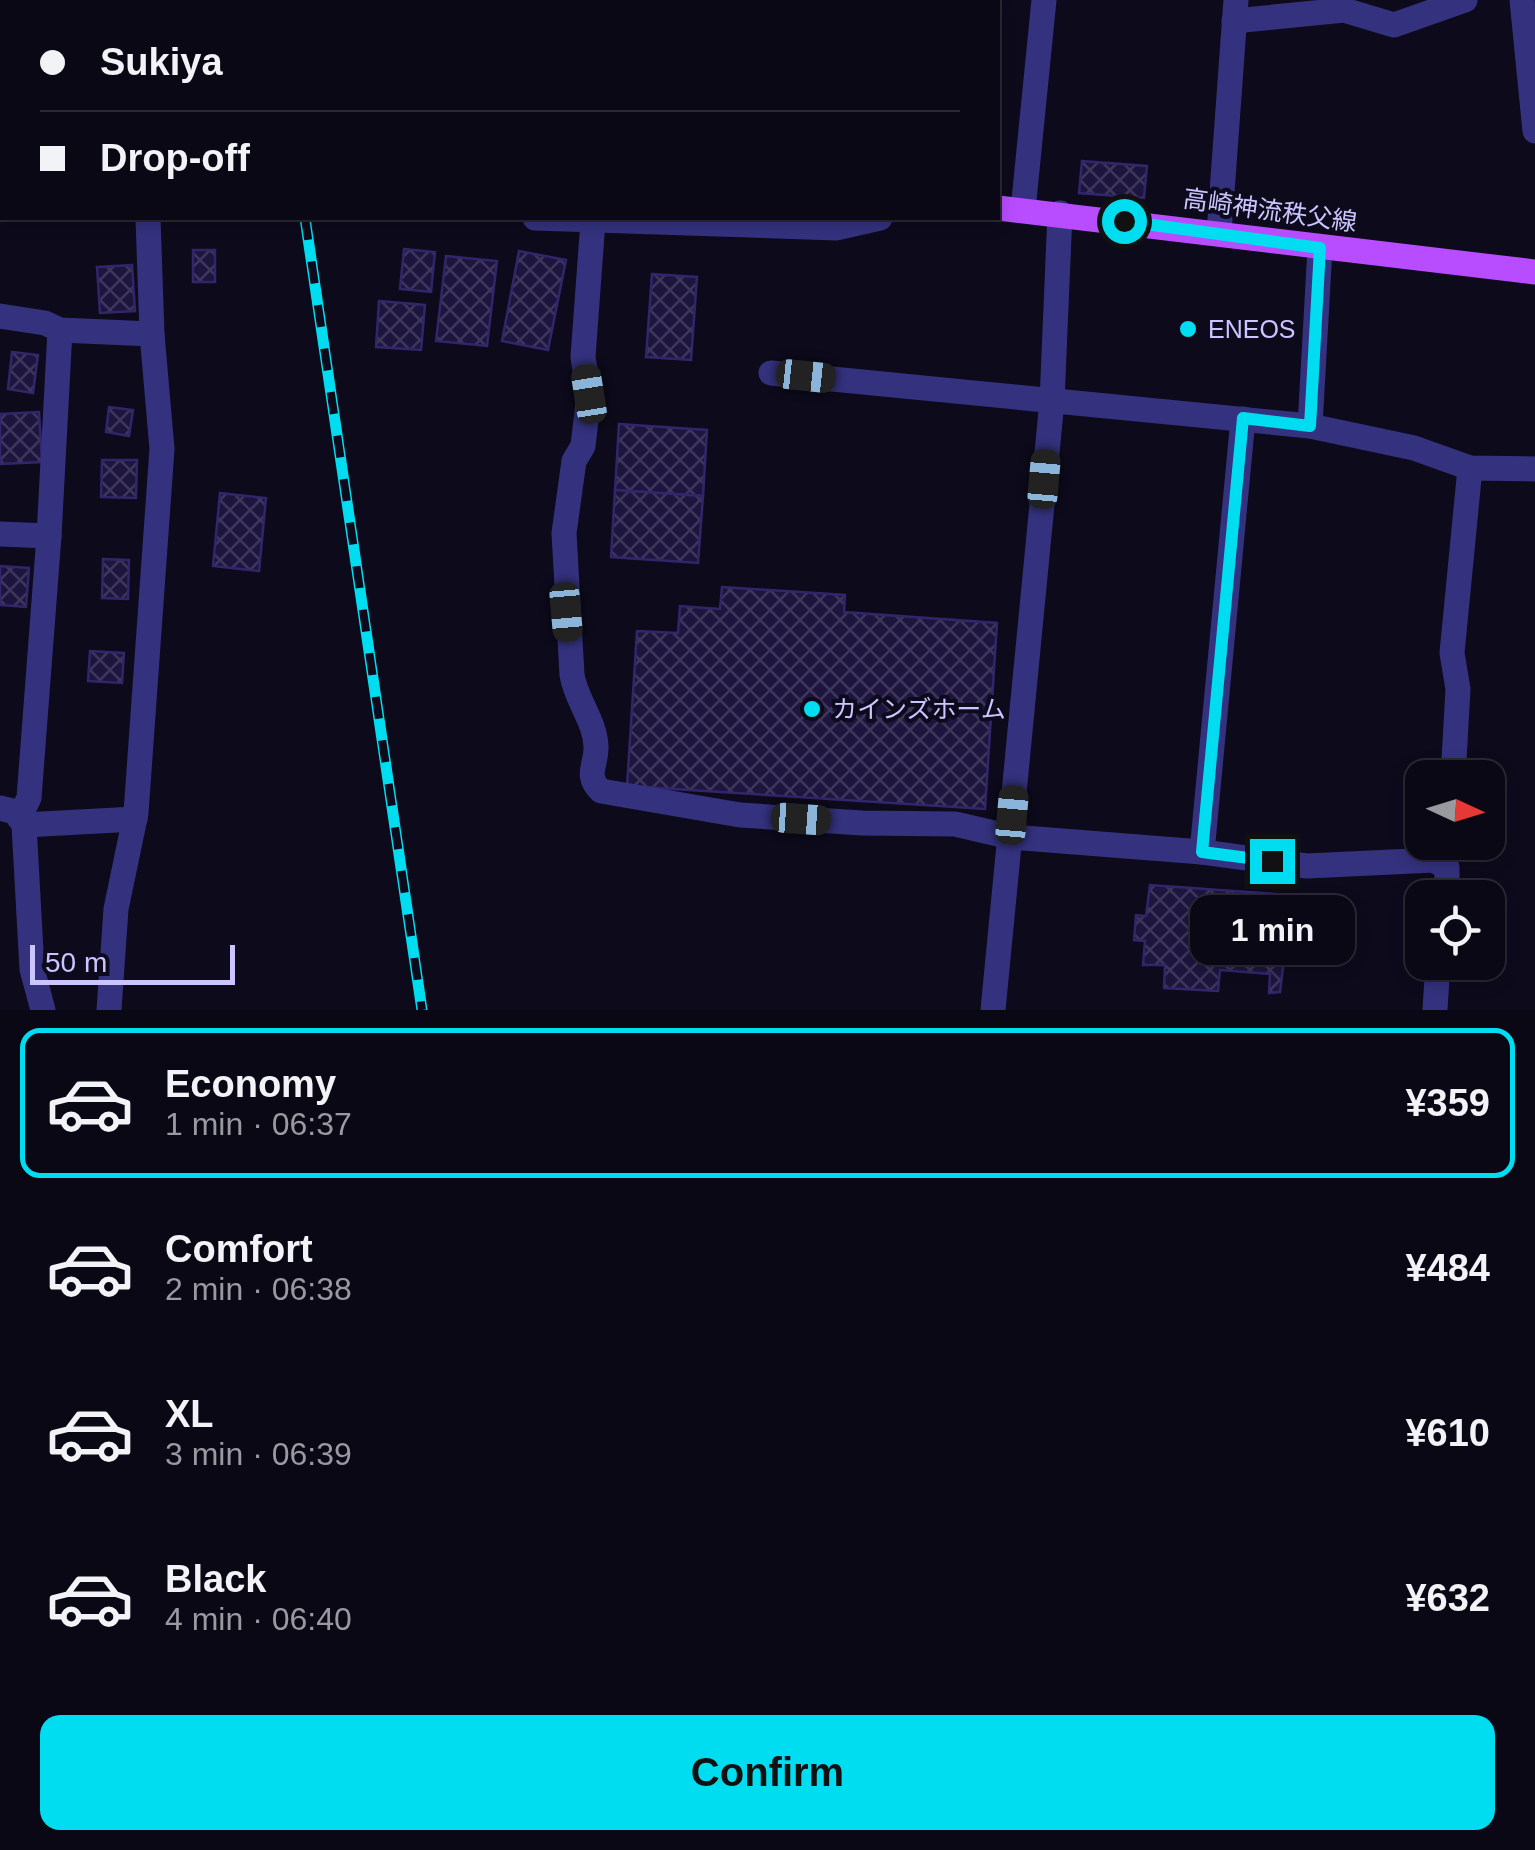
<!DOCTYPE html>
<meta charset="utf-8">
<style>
:root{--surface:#0a0815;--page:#13111e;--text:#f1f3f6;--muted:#999aa0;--line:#2a2934;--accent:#00ddf0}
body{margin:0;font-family:Arial,"Noto Sans JP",sans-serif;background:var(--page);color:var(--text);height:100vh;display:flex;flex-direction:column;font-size:38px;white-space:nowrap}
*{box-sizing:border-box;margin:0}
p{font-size:32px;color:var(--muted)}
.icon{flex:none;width:55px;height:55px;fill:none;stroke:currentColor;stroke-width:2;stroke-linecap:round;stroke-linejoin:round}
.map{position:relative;height:1010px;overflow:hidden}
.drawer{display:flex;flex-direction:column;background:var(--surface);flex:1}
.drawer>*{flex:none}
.guide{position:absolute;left:0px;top:0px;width:1000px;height:220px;box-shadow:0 5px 15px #0003,0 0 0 2px var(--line);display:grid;align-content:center;height:220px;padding:0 40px;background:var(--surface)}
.needle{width:65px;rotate:94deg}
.controls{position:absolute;left:1405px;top:760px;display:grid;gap:20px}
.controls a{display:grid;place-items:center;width:100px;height:100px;border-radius:20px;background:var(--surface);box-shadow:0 5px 15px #0003,0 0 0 2px var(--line);font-size:50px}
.scale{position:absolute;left:30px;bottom:25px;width:205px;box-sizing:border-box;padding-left:10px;border:5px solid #cac5ff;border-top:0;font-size:28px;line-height:35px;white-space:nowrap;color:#cac5ff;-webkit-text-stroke:8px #0d0a1c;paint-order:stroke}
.end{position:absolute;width:45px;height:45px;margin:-22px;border:12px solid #00ddf0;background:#111;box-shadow:0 0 0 5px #111}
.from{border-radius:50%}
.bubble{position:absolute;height:70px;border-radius:20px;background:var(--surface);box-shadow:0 5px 15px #0003,0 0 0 2px var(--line);font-size:32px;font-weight:800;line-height:70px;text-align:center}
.car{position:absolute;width:30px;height:60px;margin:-30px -15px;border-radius:12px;box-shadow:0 0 8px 2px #0007;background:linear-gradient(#222 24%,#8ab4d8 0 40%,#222 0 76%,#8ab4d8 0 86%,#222 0)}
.guide b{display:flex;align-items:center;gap:35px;height:95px;font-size:38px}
.guide b+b{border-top:2px solid var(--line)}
.guide i{width:25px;height:25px;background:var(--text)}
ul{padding:18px 0 0;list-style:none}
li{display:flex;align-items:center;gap:30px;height:150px;margin:0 20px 15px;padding:0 20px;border:5px solid transparent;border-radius:20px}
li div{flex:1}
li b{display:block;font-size:38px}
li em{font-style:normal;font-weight:800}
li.selected{border-color:var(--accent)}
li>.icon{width:90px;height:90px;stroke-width:1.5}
.action{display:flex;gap:20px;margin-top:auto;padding:20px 40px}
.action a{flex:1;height:115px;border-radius:20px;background:var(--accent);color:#111;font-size:40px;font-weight:800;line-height:115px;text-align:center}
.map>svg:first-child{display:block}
.building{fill:url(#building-cross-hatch);stroke:#32266b;stroke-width:2.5}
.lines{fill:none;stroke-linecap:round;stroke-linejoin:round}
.path{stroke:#26b2a6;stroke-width:5;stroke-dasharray:5 8;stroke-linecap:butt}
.minor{stroke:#34327e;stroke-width:25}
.major{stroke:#b84cff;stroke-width:25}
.rail-casing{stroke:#00ddf0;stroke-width:11}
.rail{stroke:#0d0a1c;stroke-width:8;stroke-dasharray:22;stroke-linecap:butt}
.route{stroke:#00ddf0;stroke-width:12}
.poi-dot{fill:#00ddf0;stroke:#0d0a1c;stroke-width:4}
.labels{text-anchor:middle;stroke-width:8;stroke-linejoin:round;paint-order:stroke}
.street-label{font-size:25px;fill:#cac5ff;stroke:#0d0a1c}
.poi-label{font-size:25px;fill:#cac5ff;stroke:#0d0a1c;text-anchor:start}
</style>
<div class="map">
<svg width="1535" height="1010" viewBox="0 0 1535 1010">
<defs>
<pattern id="building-cross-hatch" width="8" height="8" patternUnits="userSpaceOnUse" patternTransform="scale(2.5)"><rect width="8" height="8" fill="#1d153e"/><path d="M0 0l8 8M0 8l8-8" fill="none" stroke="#3c365b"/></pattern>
</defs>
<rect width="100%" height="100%" fill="#0d0a1c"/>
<!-- building -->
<g class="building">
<polygon points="632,0 892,0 632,2"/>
<polygon points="1082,161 1147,166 1144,198 1079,193"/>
<polygon points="404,249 435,252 431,292 400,289"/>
<rect x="193" y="250" width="22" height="32"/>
<polygon points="519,251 566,260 548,350 502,341"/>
<polygon points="446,256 497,261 487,346 436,341"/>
<polygon points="132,265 135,311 100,313 97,267"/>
<polygon points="652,274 697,277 691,360 646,357"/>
<polygon points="379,301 425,305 421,350 376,347"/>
<polygon points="12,352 38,355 33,393 8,389"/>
<polygon points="109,407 133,410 129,436 106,432"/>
<polygon points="39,412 42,462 0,464 0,414"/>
<polygon points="619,424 707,430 703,496 615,490"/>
<polygon points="102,460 137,460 136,498 101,497"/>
<polygon points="615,490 703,496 698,563 611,557"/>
<polygon points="220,493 266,498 259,571 213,566"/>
<polygon points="103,559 129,560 128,599 102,598"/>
<polygon points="0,566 29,568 26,607 0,605"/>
<polygon points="722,587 845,595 844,612 997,623 985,809 627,786 637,631 678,633 680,606 720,609"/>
<polygon points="90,651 124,653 122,683 88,681"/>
<polygon points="1150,885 1288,895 1286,925 1297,925 1295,953 1285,952 1280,992 1269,993 1270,974 1220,970 1218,991 1164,988 1165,965 1143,965 1145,941 1134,940 1136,915 1146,916"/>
</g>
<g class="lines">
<!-- path -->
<polyline class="path" points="0,75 2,75"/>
<!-- minor -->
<g class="minor">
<polyline points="1522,0 1535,131"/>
<polyline points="156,2 157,0"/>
<polyline points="603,2 604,0"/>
<polyline points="1234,21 1344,10 1394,25 1465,0"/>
<polyline points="0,150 2,150"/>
<polyline points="1023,210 1044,0"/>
<polyline points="535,218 836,228 880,218"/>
<path d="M593,221L583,357L589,395L583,446L574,461L564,533L572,675C576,700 595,721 596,746C597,765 584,775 601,791L740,815L862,823L955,824L1011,837L1202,852L1307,866L1434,860L1447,868V898"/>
<polyline points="1219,233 1236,0"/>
<polyline points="0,316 45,323 60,330 152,334"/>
<polyline points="771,373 1310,426 1414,448 1470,468 1535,469"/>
<polyline points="1310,426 1320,248"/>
<polyline points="0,534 49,536"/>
<polyline points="1453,778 1458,689 1452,653 1470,468"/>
<polyline points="0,808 16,812 24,825 32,969 43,1010"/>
<polyline points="19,818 29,798 49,536 60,330"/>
<polyline points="24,825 135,819"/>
<polyline points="1202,852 1243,419"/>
<polyline points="109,1010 116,909 136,813 162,449 152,334 148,218"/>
<polyline points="993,1010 1052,401 1060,213"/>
<polyline points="1435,1010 1438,962"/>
</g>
<!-- major -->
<g class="major">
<polyline points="0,109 2,110"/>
<polyline points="998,208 1535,272"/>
</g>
<!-- rail casing -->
<g class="rail-casing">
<g id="rail">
<polyline points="273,0 273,2"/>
<polyline points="305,218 422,1010"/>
</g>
</g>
<!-- rail -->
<use href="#rail" class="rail"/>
</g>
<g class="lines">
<!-- route -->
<polyline class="route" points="1124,221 1320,248 1310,426 1243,418 1202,852 1272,861"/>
</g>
<!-- markers -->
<g class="poi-dot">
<circle cx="1188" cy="329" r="10"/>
<circle cx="812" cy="709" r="10"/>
</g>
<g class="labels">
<!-- street labels -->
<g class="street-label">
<text transform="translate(1270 210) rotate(8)" y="9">高崎神流秩父線</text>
</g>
<!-- poi labels -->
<g class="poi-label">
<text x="1208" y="338">ENEOS</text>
<text x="832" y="718">カインズホーム</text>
</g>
</g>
</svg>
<div class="controls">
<a><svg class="needle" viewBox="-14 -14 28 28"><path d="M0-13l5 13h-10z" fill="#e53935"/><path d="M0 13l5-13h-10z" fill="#999aa0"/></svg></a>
<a><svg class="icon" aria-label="locate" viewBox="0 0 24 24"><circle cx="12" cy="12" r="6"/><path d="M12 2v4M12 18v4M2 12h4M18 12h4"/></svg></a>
</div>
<div class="scale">50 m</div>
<i class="end from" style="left:1124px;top:221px"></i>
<i class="end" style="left:1272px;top:861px"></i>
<div class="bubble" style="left:1190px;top:895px;width:165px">1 min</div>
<i class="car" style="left:806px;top:376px;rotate:96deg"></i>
<i class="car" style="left:589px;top:394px;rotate:351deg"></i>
<i class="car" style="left:1044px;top:479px;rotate:5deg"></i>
<i class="car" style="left:566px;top:612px;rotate:175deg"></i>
<i class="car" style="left:1012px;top:815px;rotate:5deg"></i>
<i class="car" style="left:801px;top:819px;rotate:94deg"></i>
<div class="guide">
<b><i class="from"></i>Sukiya</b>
<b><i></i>Drop-off</b>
</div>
</div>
<section class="drawer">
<ul>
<li class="selected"><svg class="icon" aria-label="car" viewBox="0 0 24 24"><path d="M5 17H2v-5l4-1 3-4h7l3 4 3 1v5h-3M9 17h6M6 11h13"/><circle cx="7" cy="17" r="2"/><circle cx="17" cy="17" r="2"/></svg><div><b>Economy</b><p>1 min · 06:37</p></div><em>¥359</em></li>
<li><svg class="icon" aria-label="car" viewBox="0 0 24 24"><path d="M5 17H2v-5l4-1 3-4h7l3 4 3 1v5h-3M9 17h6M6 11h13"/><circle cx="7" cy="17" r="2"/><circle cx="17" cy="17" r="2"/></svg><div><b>Comfort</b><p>2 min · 06:38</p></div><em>¥484</em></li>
<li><svg class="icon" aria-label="car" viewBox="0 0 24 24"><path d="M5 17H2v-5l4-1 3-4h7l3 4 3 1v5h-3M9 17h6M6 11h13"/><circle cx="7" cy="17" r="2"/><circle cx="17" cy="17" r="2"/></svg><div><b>XL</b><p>3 min · 06:39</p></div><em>¥610</em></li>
<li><svg class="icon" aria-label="car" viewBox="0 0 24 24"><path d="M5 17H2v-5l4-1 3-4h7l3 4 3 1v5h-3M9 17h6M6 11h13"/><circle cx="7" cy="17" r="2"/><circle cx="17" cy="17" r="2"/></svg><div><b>Black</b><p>4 min · 06:40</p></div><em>¥632</em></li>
</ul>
<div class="action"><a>Confirm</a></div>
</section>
